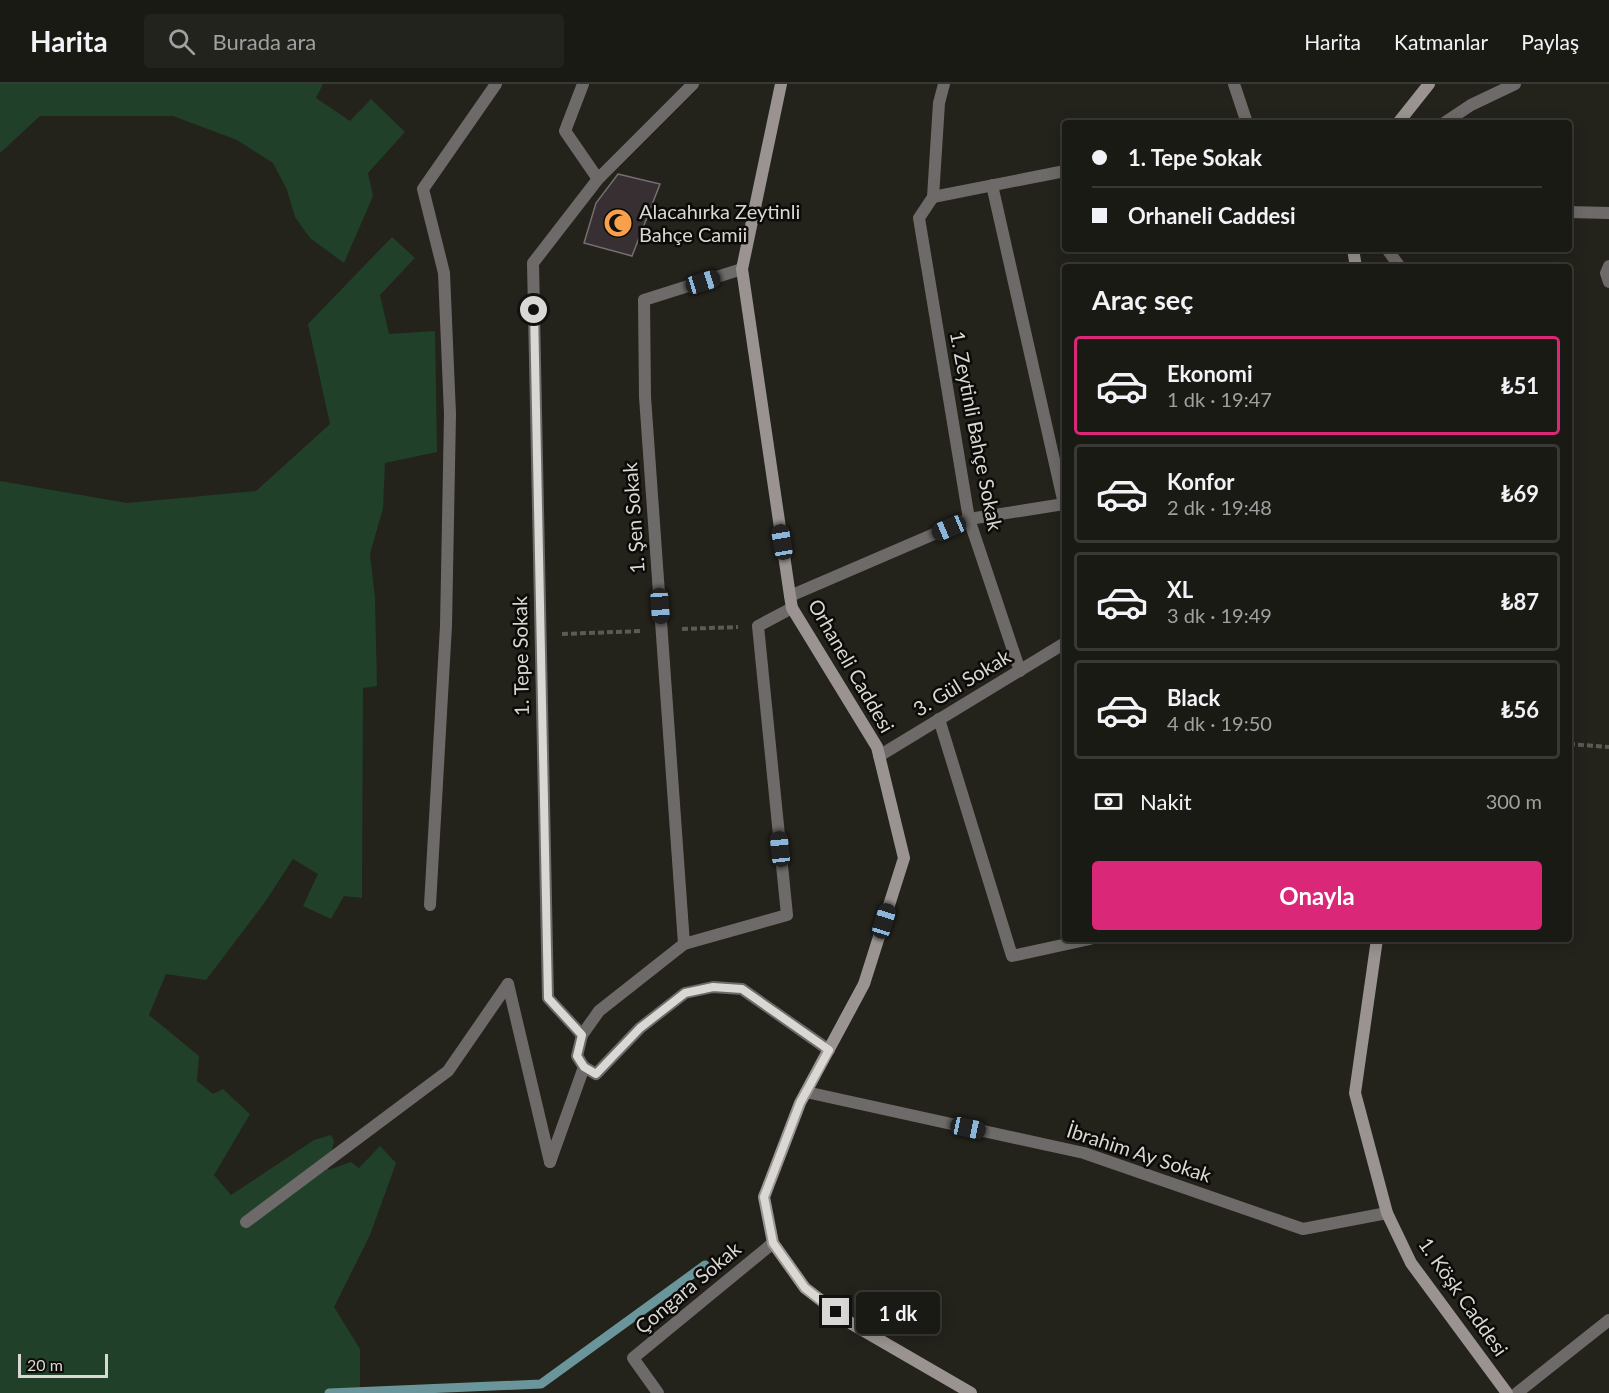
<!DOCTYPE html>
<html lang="tr">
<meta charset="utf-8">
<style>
:root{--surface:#1a1a14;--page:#23231d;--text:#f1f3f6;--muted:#9fa1a0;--line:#383834;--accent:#db2777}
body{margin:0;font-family:Lato,sans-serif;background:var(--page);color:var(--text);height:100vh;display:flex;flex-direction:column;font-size:22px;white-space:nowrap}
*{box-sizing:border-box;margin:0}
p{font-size:20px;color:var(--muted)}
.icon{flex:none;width:33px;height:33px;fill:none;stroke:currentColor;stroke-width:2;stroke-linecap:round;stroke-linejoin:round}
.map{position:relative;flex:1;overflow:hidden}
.details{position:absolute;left:1062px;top:180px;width:510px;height:678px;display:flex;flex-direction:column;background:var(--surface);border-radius:6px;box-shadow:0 3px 15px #0003,0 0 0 2px var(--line)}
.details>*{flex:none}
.hud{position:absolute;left:1062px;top:36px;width:510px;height:132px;border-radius:6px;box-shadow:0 3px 15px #0003,0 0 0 2px var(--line);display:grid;align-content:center;height:132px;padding:0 30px;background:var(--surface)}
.scale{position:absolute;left:18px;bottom:15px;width:90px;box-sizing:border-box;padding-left:6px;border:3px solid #d9d8d4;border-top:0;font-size:16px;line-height:21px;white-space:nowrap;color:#d9d8d4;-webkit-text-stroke:4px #0c0b08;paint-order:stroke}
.end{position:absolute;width:27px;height:27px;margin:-14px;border:8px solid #d9d8d4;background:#111;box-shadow:0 0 0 3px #111}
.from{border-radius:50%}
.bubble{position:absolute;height:42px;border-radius:6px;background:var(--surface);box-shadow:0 3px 15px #0003,0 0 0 2px var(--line);font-size:20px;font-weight:700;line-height:42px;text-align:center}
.car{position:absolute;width:18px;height:36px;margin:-18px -9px;border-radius:8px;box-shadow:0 0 4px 2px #0007;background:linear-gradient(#222 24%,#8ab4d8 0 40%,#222 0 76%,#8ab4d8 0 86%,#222 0)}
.hud b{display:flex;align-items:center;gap:21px;height:57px;font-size:22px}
.hud b+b{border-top:2px solid var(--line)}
.hud i{width:15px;height:15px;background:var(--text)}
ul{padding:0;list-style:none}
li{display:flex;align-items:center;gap:18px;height:99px;margin:0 12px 9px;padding:0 18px;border:3px solid var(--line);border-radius:6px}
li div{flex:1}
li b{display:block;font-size:22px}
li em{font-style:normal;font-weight:700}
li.active{border-color:var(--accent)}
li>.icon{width:54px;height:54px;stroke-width:1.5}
h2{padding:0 30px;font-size:27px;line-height:72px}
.pay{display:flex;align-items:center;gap:15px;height:66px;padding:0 30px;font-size:22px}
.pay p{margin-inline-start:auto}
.cta{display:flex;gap:12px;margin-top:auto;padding:12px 30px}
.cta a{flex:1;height:69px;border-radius:6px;background:var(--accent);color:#fff;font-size:24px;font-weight:700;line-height:69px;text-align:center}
header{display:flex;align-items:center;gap:36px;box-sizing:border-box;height:84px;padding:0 30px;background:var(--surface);border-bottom:2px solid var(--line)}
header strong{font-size:28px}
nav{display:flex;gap:33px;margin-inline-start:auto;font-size:21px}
.search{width:420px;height:54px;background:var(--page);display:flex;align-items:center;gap:15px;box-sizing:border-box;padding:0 21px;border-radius:6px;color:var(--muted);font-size:22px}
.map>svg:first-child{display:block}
.green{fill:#214029}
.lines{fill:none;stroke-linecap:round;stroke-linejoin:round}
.stream{stroke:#6a959a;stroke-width:9}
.building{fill:#372f32;stroke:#776e72;stroke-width:1.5}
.path{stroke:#5b5a54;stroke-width:4;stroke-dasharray:6 3;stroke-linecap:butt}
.street{stroke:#6e6a69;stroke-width:12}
.secondary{stroke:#9a9391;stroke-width:12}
.route{stroke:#d9d8d4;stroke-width:8}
.labels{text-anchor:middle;stroke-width:5;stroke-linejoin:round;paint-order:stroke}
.poi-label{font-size:20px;fill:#d9d8d4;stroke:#0c0b08;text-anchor:start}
.street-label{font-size:20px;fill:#d9d8d4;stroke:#0c0b08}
</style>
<header>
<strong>Harita</strong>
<div class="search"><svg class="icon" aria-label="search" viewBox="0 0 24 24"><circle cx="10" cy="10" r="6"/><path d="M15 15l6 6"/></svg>Burada ara</div>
<nav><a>Harita</a><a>Katmanlar</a><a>Paylaş</a></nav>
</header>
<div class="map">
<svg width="1609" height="1309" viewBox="0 0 1609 1309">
<rect width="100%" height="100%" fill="#23221b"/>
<!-- green -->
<g class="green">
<polygon points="0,0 323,0 316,14 350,37 371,15 405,48 368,89 373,112 344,179 310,154 295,133 287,106 273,79 237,56 173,32 40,32 0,69"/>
<polygon points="392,153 415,174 380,211 389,250 435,247 437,368 385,379 383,424 370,470 375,514 377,602 363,604 362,814 344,812 331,835 303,822 318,790 293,775 265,818 206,896 166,890 149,931 199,972 197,997 213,1010 223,1005 250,1030 214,1091 231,1111 314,1056 331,1051 334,1057 328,1086 351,1078 359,1084 380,1062 396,1079 370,1151 334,1223 360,1265 360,1309 0,1309 0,397 127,419 256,407 330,340 308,240"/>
</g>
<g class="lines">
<!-- stream -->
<polyline class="stream" points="329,1309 541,1300 705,1181"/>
</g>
<!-- building -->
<polygon class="building" points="618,90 660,100 632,172 584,159 596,119"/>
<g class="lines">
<!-- path -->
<g class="path">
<polyline points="682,545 738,543"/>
<polyline points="562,550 642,547"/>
<polyline points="1569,660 1609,663"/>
</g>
<!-- street -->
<g class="street">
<polyline points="583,0 565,47 598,95"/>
<polyline points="944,0 939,19 933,113 919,134 969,435 1020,587"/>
<polyline points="1234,0 1247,39"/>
<polyline points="1444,39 1471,21 1515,0"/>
<polyline points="933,113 1065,87"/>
<polyline points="1569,128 1609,129"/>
<polyline points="1387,165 1400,183"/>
<polyline points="1609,182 1606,189 1609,198"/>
<polyline points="790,512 969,435 1064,420 992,101"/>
<polyline points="792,524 758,542 787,831 684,860 599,927 582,951 577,972 584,983 596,990 640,944 685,909 713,903 742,905 829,966"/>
<polyline points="939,635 1012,872 1090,855"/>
<polyline points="879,672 1065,559"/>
<polyline points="430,821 446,542 450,330 444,189 423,105 496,0"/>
<polyline points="684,860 645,313 644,216 742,185"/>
<polyline points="508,900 550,1078"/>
<polyline points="582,951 548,914 533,179 598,95 693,0"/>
<polyline points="806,1008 1084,1069 1303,1145 1387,1129"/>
<polyline points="550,1078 584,983"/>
<polyline points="246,1138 448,987 508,900"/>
<polyline points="658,1309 633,1274 773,1159"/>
<polyline points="1517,1309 1609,1236"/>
</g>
<!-- secondary -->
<g class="secondary">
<polyline points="781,0 742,185 790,512 792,524 877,663 904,774 864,900 800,1019 764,1113 773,1159 805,1204 852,1240 971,1309"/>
<polyline points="1398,39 1429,0"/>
<polyline points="1353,165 1356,183"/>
<polyline points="1377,855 1355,1009 1387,1129 1411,1179 1507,1309"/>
</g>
</g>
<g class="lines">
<!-- route -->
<polyline class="route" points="534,226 548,914 582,951 577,972 584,983 596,990 640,944 685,909 713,903 742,905 829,966 800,1019 764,1113 773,1159 805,1204 836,1228"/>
</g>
<!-- icons -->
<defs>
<g id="mosque-disc" transform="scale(1.5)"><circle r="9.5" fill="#f8a04b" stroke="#0c0b08"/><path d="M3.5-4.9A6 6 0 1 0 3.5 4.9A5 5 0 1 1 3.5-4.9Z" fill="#111"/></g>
</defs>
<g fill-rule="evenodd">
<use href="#mosque-disc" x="618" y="139"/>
</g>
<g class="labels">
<!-- poi labels -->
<g class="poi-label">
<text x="639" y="135">Alacahırka Zeytinli<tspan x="639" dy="23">Bahçe Camii</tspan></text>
</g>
<!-- street labels -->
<g class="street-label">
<text transform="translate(976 347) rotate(79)" y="7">1. Zeytinli Bahçe Sokak</text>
<text transform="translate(634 434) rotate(-94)" y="7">1. Şen Sokak</text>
<text transform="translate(521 572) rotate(-91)" y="7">1. Tepe Sokak</text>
<text transform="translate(851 582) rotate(60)" y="7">Orhaneli Caddesi</text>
<text transform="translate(962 599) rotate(-31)" y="7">3. Gül Sokak</text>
<text transform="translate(1139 1069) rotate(18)" y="7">İbrahim Ay Sokak</text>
<text transform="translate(688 1204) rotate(-40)" y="7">Çongara Sokak</text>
<text transform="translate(1463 1213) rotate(55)" y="7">1. Köşk Caddesi</text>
</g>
</g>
</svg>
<div class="scale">20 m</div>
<i class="end from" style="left:534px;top:226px"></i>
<i class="end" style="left:836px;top:1228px"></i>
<div class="bubble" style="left:856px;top:1208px;width:84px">1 dk</div>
<i class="car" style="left:703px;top:198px;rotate:73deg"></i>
<i class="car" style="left:949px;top:444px;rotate:247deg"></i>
<i class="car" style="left:782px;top:458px;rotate:351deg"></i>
<i class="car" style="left:660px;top:522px;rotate:176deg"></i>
<i class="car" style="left:780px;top:765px;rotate:354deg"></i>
<i class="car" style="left:884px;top:837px;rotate:17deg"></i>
<i class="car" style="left:968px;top:1044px;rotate:102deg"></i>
<div class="hud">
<b><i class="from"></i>1. Tepe Sokak</b>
<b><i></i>Orhaneli Caddesi</b>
</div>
<section class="details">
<h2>Araç seç</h2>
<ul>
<li class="active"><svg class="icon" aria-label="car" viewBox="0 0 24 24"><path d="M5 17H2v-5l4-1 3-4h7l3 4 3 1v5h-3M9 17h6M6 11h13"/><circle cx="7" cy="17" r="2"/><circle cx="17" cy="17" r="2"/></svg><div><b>Ekonomi</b><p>1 dk · 19:47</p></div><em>₺51</em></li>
<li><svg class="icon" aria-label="car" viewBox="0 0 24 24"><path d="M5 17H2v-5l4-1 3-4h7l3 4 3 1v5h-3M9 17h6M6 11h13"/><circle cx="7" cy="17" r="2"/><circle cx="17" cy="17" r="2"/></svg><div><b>Konfor</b><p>2 dk · 19:48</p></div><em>₺69</em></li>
<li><svg class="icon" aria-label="car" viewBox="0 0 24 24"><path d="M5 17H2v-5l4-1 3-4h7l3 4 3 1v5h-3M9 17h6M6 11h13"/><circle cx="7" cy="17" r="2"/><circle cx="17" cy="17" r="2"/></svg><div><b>XL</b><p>3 dk · 19:49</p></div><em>₺87</em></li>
<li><svg class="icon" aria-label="car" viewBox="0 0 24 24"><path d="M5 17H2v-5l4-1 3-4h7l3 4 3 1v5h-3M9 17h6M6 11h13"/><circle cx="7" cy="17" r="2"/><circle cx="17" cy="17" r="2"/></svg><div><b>Black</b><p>4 dk · 19:50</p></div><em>₺56</em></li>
</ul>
<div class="pay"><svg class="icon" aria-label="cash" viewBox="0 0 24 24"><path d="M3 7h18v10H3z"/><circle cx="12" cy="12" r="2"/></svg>Nakit<p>300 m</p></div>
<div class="cta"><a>Onayla</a></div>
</section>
</div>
